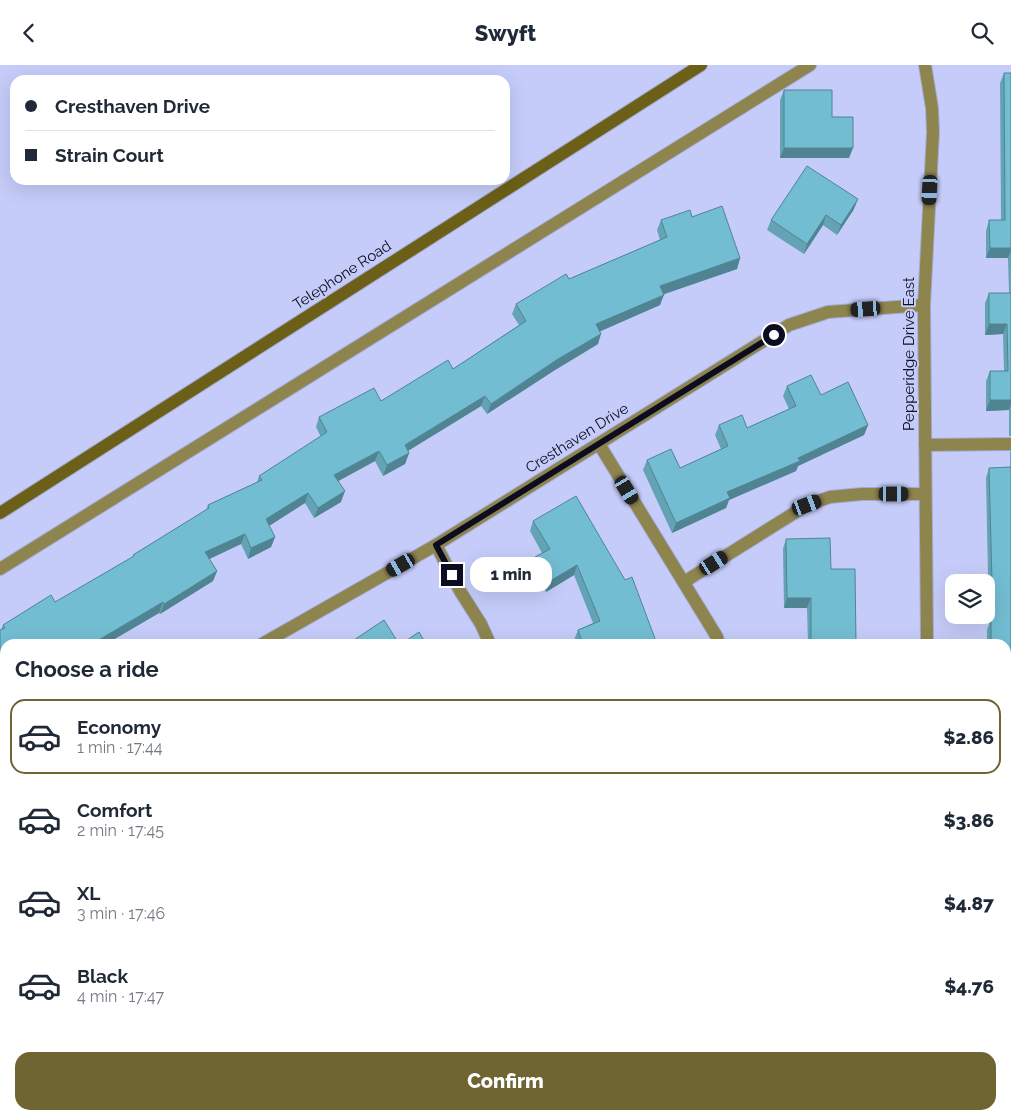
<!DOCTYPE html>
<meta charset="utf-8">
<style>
:root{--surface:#fff;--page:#f6f6f7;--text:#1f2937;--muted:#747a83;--line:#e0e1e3;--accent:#6f6532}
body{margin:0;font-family:Raleway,sans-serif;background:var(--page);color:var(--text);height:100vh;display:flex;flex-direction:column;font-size:19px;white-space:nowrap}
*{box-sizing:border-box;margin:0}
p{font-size:16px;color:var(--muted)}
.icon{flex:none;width:28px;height:28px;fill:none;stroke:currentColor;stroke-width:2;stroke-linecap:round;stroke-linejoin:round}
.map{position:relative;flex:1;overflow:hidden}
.sheet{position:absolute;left:0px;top:574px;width:1011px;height:481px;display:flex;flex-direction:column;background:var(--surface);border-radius:15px 15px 0 0;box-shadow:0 5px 20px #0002}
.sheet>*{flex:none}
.banner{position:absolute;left:10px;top:10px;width:500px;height:110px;border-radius:15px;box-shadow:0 5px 20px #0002;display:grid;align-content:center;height:110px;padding:0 15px;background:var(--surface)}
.fabs{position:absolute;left:945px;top:509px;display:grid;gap:10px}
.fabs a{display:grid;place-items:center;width:50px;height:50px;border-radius:10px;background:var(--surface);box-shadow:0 5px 20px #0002;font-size:25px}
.end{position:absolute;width:22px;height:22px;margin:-11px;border:6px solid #0c0d20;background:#fff;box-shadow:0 0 0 2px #fff}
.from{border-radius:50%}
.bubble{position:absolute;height:35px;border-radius:15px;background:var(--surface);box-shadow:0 5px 20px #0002;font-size:16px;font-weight:800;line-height:35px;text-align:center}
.car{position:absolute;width:15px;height:30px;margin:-15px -8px;border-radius:6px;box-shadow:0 0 4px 1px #0007;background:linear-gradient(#222 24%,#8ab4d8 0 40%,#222 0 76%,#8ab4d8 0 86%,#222 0)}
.banner b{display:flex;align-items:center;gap:18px;height:48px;font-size:19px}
.banner b+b{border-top:1px solid var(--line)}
.banner i{width:12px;height:12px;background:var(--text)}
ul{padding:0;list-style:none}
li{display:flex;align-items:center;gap:15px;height:75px;margin:0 10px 8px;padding:0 5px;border:2px solid transparent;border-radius:15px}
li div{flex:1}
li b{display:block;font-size:19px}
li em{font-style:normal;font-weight:800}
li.current{border-color:var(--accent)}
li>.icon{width:45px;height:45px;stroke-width:1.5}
h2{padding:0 15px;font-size:22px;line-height:60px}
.button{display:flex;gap:10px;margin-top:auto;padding:10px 15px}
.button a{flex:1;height:58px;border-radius:15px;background:var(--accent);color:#fff;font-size:20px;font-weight:800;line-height:58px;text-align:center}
header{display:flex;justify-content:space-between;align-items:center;height:65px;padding:0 15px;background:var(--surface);font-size:22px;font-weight:800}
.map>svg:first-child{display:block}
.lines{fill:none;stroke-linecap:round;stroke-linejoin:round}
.service-casing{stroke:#a4aad2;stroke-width:14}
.minor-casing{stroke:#a4aad2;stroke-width:14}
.secondary-casing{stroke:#a4aad2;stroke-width:14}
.service{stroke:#8e844e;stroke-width:12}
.minor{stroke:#8e844e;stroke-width:12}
.secondary{stroke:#6c5f17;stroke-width:12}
.wall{fill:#63a3b5}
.shaded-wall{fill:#508493}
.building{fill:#73bdd2;stroke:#508493}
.route{stroke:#0c0d20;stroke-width:6}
.labels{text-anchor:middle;stroke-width:4;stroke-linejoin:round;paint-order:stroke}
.street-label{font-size:15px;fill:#0c0d20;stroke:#c5ccf9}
</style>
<header><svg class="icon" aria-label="back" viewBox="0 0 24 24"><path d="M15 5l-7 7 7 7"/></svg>Swyft<svg class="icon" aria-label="search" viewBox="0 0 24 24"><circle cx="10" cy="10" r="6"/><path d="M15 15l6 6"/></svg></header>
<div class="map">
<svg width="1011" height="1054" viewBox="0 0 1011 1054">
<rect width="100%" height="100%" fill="#c5ccf9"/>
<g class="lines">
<!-- service casing -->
<g class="service-casing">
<g id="service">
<polyline points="599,379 717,572 719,579"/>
<polyline points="925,380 1011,379"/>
<polyline points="0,504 810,0"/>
<polyline points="684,517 807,440 830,432 862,429 925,429"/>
<polyline points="362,1050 362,1054"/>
<polyline points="735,1050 735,1054"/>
</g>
</g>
<!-- minor casing -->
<g class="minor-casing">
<g id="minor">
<polyline points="925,0 932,43 933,67 924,240 927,579"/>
<polyline points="436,480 460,526 481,559 490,579"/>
<polyline points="262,579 436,480 789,260 828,247 924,240"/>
<polyline points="0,732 5,729"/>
<polyline points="188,1050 188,1054"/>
<polyline points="553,1050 553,1054"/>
<polyline points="931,1050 931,1054"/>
</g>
</g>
<!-- secondary casing -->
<g class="secondary-casing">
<polyline id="secondary" points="0,448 701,0"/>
</g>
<!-- service -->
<use href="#service" class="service"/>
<!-- minor -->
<use href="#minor" class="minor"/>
<!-- secondary -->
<use href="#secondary" class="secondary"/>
</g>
<!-- wall -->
<g class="wall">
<polygon points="1004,8 1011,8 1011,371 1009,371 1009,345 986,346 986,316 990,306 1004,306 1003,269 985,270 985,238 989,228 1009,228 1008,193 986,193 986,166 989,155 1001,155 1000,18"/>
<polygon points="784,25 832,52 849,93 780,93 780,35"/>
<polygon points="854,144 837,170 823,160 804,189 767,165 771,155"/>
<polygon points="692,152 740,193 737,204 663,229 660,240 600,266 598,279 555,305 487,349 481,341 408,386 409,388 405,399 383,411 375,396 338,416 341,437 314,453 305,438 269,460 275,472 271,482 248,494 241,479 209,494 217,506 213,516 160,549 159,548 106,579 5,579 5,638 0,640 1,565 3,560 55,537 133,492 133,490 206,445 208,440 257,417 259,411 321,372 316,362 319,352 381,336 453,304 519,260 512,249 516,239 569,214 660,175 657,165 661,155"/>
<polygon points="787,321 821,330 868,360 864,370 798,401 796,406 729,435 726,443 672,468 643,405 647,395 680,403 721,384 715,370 719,360 747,363 789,344 783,331"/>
<polygon points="1011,383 1011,1054 992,1054 992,1050 1006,1050 1006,579 987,579 987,565 989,559 986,413 989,403 1010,402 1010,387"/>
<polygon points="533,456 657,579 575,579 574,575 578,565 593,558 574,510 546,527 531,502 535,492 542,488 530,466"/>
<polygon points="786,474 856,579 808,579 807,543 784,543 783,484"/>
<rect x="276" y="1050" width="52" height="4"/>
<polygon points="426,1050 461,1050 462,1054 426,1054"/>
<polygon points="653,1050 706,1050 707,1054 653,1054"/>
<rect x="793" y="1050" width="46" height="4"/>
</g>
<!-- shaded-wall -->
<g class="shaded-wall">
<polygon points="784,83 853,83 849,93 780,93"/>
<polygon points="858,134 854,144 837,170 841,160"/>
<polygon points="826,150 823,160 804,189 807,179"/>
<polygon points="990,183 1011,183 1011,186 1008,193 986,193"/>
<polygon points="740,193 737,204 656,232 660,221"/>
<polygon points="664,230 660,240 592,270 596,259"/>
<polygon points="989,259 1007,259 1003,269 985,270"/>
<polygon points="601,269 598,279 555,305 487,349 491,339 558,294"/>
<polygon points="485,331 481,341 401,390 405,380"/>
<polygon points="990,335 1011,335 1011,339 1009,345 986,346"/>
<polygon points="868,360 864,370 798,401 796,406 729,435 726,443 672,468 676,458 727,427"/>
<polygon points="379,386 375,396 331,420 334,410"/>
<polygon points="409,388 405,399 383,411 387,400"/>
<polygon points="345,426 341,437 314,453 318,443"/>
<polygon points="308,428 305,438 263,465 266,454"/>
<polygon points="245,469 241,479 201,498 205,487"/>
<polygon points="275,472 271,482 248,494 251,483"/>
<polygon points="577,500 574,510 546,527 550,516"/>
<polygon points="217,506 213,516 160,549 164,539"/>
<polygon points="787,533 811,533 807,543 784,543"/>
<polygon points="163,537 159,548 106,579 92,579"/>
<polygon points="5,630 5,638 0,640 0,632"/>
</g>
<!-- building -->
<g class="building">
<polygon points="1004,8 1011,8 1011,183 990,183 989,155 1005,155"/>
<polygon points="784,25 832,25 832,52 853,52 853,83 784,83"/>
<polygon points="807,101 858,134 841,160 826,150 807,179 771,155"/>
<polygon points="722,141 740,193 660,221 664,230 596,259 601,269 558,294 491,339 485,331 405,380 409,388 387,400 379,386 334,410 345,426 318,443 308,428 266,454 275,472 251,483 245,469 205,487 217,506 164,539 163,537 92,579 5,579 5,630 0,632 0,565 5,563 3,560 51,530 55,537 134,491 133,490 209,443 208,440 262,415 259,411 327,367 319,352 374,323 381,336 448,295 453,304 526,256 516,239 566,209 569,214 667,172 661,155 690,145 692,152"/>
<polygon points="989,228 1011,228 1011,335 990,335 990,306 1008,306 1007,259 989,259"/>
<polygon points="811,310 821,330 848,317 868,360 798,393 800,396 727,427 730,433 676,458 647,395 671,384 680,403 728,381 719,360 742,350 747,363 796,341 787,321"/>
<polygon points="1011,402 1011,1054 996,1054 996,1050 1006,1050 1006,579 991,579 991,554 993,554 989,403"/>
<polygon points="576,431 625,515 632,512 657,579 583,579 578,565 600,556 577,500 550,516 535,492 550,484 533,456"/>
<polygon points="830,473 831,504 855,504 856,579 811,579 811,533 787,533 786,474"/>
<polygon points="384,555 399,579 348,579"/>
<polygon points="419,567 426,579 401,579"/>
<rect x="37" y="1050" width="64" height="4"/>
<rect x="280" y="1050" width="48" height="4"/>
<polygon points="430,1050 461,1050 462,1054 430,1054"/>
<polygon points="657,1050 706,1050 707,1054 657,1054"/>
<rect x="797" y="1050" width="42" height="4"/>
</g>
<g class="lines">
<!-- route -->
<polyline class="route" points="452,510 436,480 774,270"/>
</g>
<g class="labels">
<!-- street labels -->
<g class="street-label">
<text transform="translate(342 210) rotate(-33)" y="5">Telephone Road</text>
<text transform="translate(909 289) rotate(-90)" y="5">Pepperidge Drive East</text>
<text transform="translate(577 373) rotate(-32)" y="5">Cresthaven Drive</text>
</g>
</g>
</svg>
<div class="fabs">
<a><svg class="icon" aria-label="layers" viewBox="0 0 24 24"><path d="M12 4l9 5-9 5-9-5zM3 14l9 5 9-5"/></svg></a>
</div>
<i class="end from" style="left:774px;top:270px"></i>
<i class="end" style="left:452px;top:510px"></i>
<div class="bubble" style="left:470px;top:492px;width:82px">1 min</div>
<i class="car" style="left:930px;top:125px;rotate:183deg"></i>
<i class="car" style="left:866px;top:244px;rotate:266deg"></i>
<i class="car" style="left:627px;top:425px;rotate:149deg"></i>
<i class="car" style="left:894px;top:429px;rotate:90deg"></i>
<i class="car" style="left:807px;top:440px;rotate:70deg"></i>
<i class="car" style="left:714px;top:498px;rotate:58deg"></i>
<i class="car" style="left:401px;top:500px;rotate:240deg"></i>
<div class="banner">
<b><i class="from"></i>Cresthaven Drive</b>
<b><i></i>Strain Court</b>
</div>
<section class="sheet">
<h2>Choose a ride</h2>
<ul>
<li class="current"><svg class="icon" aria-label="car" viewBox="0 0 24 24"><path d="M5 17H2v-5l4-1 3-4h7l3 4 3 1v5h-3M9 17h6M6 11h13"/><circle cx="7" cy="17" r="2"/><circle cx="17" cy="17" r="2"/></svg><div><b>Economy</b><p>1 min · 17:44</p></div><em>$2.86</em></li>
<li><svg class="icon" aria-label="car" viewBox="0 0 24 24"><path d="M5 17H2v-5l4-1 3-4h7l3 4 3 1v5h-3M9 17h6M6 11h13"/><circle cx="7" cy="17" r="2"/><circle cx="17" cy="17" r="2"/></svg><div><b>Comfort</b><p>2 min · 17:45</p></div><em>$3.86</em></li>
<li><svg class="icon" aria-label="car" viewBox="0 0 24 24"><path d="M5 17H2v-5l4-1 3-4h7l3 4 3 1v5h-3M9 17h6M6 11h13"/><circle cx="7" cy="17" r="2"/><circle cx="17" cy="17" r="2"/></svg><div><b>XL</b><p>3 min · 17:46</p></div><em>$4.87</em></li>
<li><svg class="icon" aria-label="car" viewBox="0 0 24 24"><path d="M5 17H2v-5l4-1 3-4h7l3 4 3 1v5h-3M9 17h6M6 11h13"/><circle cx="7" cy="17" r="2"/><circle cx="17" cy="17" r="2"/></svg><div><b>Black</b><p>4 min · 17:47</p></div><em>$4.76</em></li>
</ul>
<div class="button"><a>Confirm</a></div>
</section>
</div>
